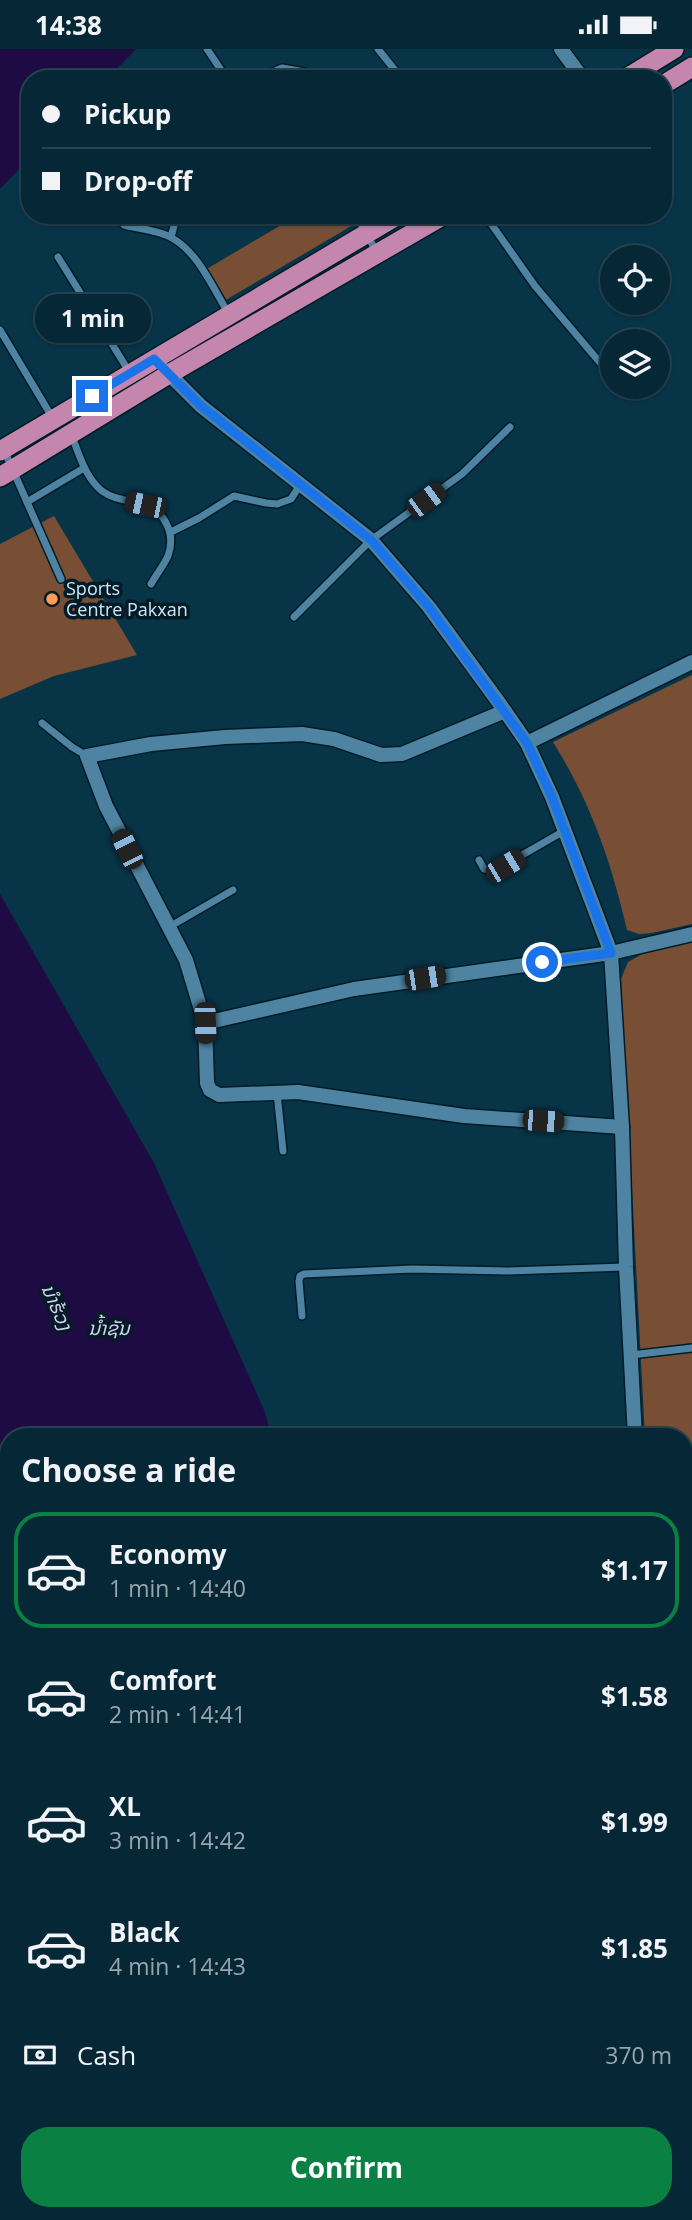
<!DOCTYPE html>
<meta charset="utf-8">
<style>
:root{--surface:#062736;--page:#143342;--text:#f1f3f6;--muted:#98a5ad;--line:#274451;--accent:#0b8043}
body{margin:0;font-family:"Open Sans","Noto Sans Lao",sans-serif;background:var(--page);color:var(--text);height:100vh;display:flex;flex-direction:column;font-size:26px;white-space:nowrap}
*{box-sizing:border-box;margin:0}
p{font-size:23px;color:var(--muted)}
.icon{flex:none;width:38px;height:38px;fill:none;stroke:currentColor;stroke-width:2;stroke-linecap:round;stroke-linejoin:round}
.map{position:relative;flex:1;overflow:hidden}
.drawer{position:absolute;left:0px;top:1379px;width:693px;height:793px;display:flex;flex-direction:column;background:var(--surface);border-radius:28px 28px 0 0;box-shadow:0 2px 5px #0004,0 0 0 2px var(--line)}
.drawer>*{flex:none}
.hud{position:absolute;left:21px;top:21px;width:651px;height:154px;border-radius:28px;box-shadow:0 2px 5px #0004,0 0 0 2px var(--line);display:grid;align-content:center;height:154px;padding:0 21px;background:var(--surface)}
.tools{position:absolute;left:600px;top:196px;display:grid;gap:14px}
.tools a{display:grid;place-items:center;width:70px;height:70px;border-radius:50%;background:var(--surface);box-shadow:0 2px 5px #0004,0 0 0 2px var(--line);font-size:35px}
.end{position:absolute;width:32px;height:32px;margin:-16px;border:9px solid #1a73e8;background:#fff;box-shadow:0 0 0 4px #fff}
.from{border-radius:50%}
.bubble{position:absolute;height:49px;border-radius:24px;background:var(--surface);box-shadow:0 2px 5px #0004,0 0 0 2px var(--line);font-size:23px;font-weight:700;line-height:49px;text-align:center}
.car{position:absolute;width:21px;height:42px;margin:-21px -10px;border-radius:9px;box-shadow:0 0 5px 2px #0007;background:linear-gradient(#222 24%,#8ab4d8 0 40%,#222 0 76%,#8ab4d8 0 86%,#222 0)}
.hud b{display:flex;align-items:center;gap:24px;height:66px;font-size:26px}
.hud b+b{border-top:2px solid var(--line)}
.hud i{width:18px;height:18px;background:var(--text)}
ul{padding:0;list-style:none}
li{display:flex;align-items:center;gap:21px;height:116px;margin:0 14px 10px;padding:0 7px;border:4px solid transparent;border-radius:28px}
li div{flex:1}
li b{display:block;font-size:26px}
li em{font-style:normal;font-weight:700}
li.on{border-color:var(--accent)}
li>.icon{width:63px;height:63px;stroke-width:1.5}
h2{padding:0 21px;font-size:32px;line-height:84px}
.pay{display:flex;align-items:center;gap:18px;height:77px;padding:0 21px;font-size:26px}
.pay p{margin-inline-start:auto}
.primary-button{display:flex;gap:14px;margin-top:auto;padding:14px 21px}
.primary-button a{flex:1;height:80px;border-radius:28px;background:var(--accent);color:#fff;font-size:28px;font-weight:700;line-height:80px;text-align:center}
.status{display:flex;justify-content:space-between;align-items:center;height:49px;padding:0 35px;background:var(--surface);direction:ltr}
.status svg{height:19px;fill:currentColor}
.map>svg:first-child{display:block}
.green{fill:#784f35}
.water{fill:#1f0b43}
.lines{fill:none;stroke-linecap:round;stroke-linejoin:round}
.service-casing{stroke:#001b28;stroke-width:10}
.minor-casing{stroke:#001b28;stroke-width:17}
.trunk-casing{stroke:#001b28;stroke-width:22}
.service{stroke:#4e84a1;stroke-width:7}
.minor{stroke:#4e84a1;stroke-width:14}
.trunk{stroke:#c486ac;stroke-width:19}
.route{stroke:#1a73e8;stroke-width:9}
.poi-dot{fill:#ff9b59;stroke:#041b26;stroke-width:2.5}
.labels{text-anchor:middle;stroke-width:7;stroke-linejoin:round;paint-order:stroke}
.poi-label{font-size:18px;fill:#cce7f7;stroke:#041b26;text-anchor:start}
.water-label{font-size:19px;font-style:italic;fill:#d5cff4;stroke:#041b26}
</style>
<div class="status"><b>14:38</b><svg viewBox="0 0 49 12"><path d="M0 12V9h3v3zM5 12V6h3v6zM10 12V3h3v9zM15 12V0h3v12zM26 1h20v11H26zM47 4h2v5h-2z"/></svg></div>
<div class="map">
<svg width="692" height="2171" viewBox="0 0 692 2171">
<rect width="100%" height="100%" fill="#083448"/>
<!-- green -->
<g class="green">
<polygon points="298,166 348,166 353,176 224,252 205,221"/>
<polygon points="54,467 137,606 54,627 0,650 0,495"/>
<path d="M692,626V875L652,884L639,885L627,881C611,812 591,754 553,693Z"/>
<polygon points="692,893 692,1942 684,1939 684,1388 645,1388 621,930 628,913 646,903"/>
<polygon points="692,1971 692,2171 686,2171 684,1976"/>
</g>
<!-- water -->
<g class="water">
<polygon points="0,0 136,0 107,30 30,30 30,109 0,140"/>
<polygon points="0,845 154,1114 264,1361 272,1388 9,1388 9,1441 0,1418"/>
<polygon points="190,2163 457,2163 458,2171 191,2171"/>
</g>
<g class="lines">
<!-- service casing -->
<g class="service-casing">
<g id="service">
<polyline points="207,0 227,30"/>
<polyline points="378,0 402,30"/>
<polyline points="258,30 282,19 305,23 310,30"/>
<path d="M118,166L124,176C139,180 159,181 172,189C199,204 213,240 229,265"/>
<polyline points="356,166 376,202"/>
<polyline points="485,166 535,237 608,323"/>
<polyline points="171,188 177,166"/>
<polyline points="58,208 130,324"/>
<polyline points="0,281 52,368"/>
<path d="M71,385C79,404 85,429 102,442C114,451 129,451 143,455C165,462 176,485 168,507C164,516 156,526 151,535"/>
<polyline points="4,401 27,453 84,419"/>
<polyline points="27,453 61,530"/>
<polyline points="171,483 199,469 234,447 266,454 277,455 291,450 300,436"/>
<polyline points="294,568 371,491 462,425 510,378"/>
<polyline points="42,674 72,698 87,707"/>
<polyline points="479,811 484,820 496,821 564,782"/>
<polyline points="169,878 233,841"/>
<polyline points="277,1044 283,1102"/>
<polyline points="302,1267 299,1232 300,1227 304,1225 412,1220 507,1222 625,1218"/>
<polyline points="631,1306 692,1299"/>
</g>
</g>
<!-- minor casing -->
<g class="minor-casing">
<g id="minor">
<polyline points="561,0 583,30"/>
<polyline points="165,321 201,357 371,491 429,558 500,655 527,694 552,748 611,904 622,1078 626,1218 635,1388"/>
<polyline points="505,662 402,705 381,706 334,690 302,685 225,688 151,695 87,707 106,757 186,911 205,974 207,1034 210,1041 219,1046 298,1043 464,1067 622,1078"/>
<polyline points="527,694 692,613"/>
<polyline points="205,974 354,940 611,904 692,885"/>
<polyline points="684,1955 692,1954"/>
<polyline points="677,2163 677,2171"/>
</g>
</g>
<!-- trunk casing -->
<g class="trunk-casing">
<g id="trunk">
<polyline points="625,30 674,0"/>
<polyline points="663,36 692,18"/>
<polyline points="0,402 398,166"/>
<polyline points="0,428 169,325 444,166"/>
</g>
</g>
<!-- service -->
<use href="#service" class="service"/>
<!-- minor -->
<use href="#minor" class="minor"/>
<!-- trunk -->
<use href="#trunk" class="trunk"/>
</g>
<g class="lines">
<!-- route -->
<polyline class="route" points="92,347 154,310 201,357 371,491 429,558 527,694 552,748 611,904 542,913"/>
</g>
<!-- markers -->
<circle class="poi-dot" cx="52" cy="550" r="7"/>
<g class="labels">
<!-- poi labels -->
<g class="poi-label">
<text x="66" y="546">Sports<tspan x="66" dy="21">Centre Pakxan</tspan></text>
</g>
<!-- water labels -->
<g class="water-label">
<text transform="translate(57 1258) rotate(66)" y="7">ນຳ້ຮວງ</text>
<text x="109" y="1286">ນ້ຳຊັນ</text>
</g>
</g>
</svg>
<div class="tools">
<a><svg class="icon" aria-label="locate" viewBox="0 0 24 24"><circle cx="12" cy="12" r="6"/><path d="M12 2v4M12 18v4M2 12h4M18 12h4"/></svg></a>
<a><svg class="icon" aria-label="layers" viewBox="0 0 24 24"><path d="M12 4l9 5-9 5-9-5zM3 14l9 5 9-5"/></svg></a>
</div>
<i class="end from" style="left:542px;top:913px"></i>
<i class="end" style="left:92px;top:347px"></i>
<div class="bubble" style="left:35px;top:245px;width:116px">1 min</div>
<i class="car" style="left:426px;top:451px;rotate:54deg"></i>
<i class="car" style="left:145px;top:456px;rotate:282deg"></i>
<i class="car" style="left:127px;top:800px;rotate:334deg"></i>
<i class="car" style="left:505px;top:817px;rotate:59deg"></i>
<i class="car" style="left:425px;top:929px;rotate:81deg"></i>
<i class="car" style="left:205px;top:974px;rotate:178deg"></i>
<i class="car" style="left:543px;top:1072px;rotate:94deg"></i>
<div class="hud">
<b><i class="from"></i>Pickup</b>
<b><i></i>Drop-off</b>
</div>
<section class="drawer">
<h2>Choose a ride</h2>
<ul>
<li class="on"><svg class="icon" aria-label="car" viewBox="0 0 24 24"><path d="M5 17H2v-5l4-1 3-4h7l3 4 3 1v5h-3M9 17h6M6 11h13"/><circle cx="7" cy="17" r="2"/><circle cx="17" cy="17" r="2"/></svg><div><b>Economy</b><p>1 min · 14:40</p></div><em>$1.17</em></li>
<li><svg class="icon" aria-label="car" viewBox="0 0 24 24"><path d="M5 17H2v-5l4-1 3-4h7l3 4 3 1v5h-3M9 17h6M6 11h13"/><circle cx="7" cy="17" r="2"/><circle cx="17" cy="17" r="2"/></svg><div><b>Comfort</b><p>2 min · 14:41</p></div><em>$1.58</em></li>
<li><svg class="icon" aria-label="car" viewBox="0 0 24 24"><path d="M5 17H2v-5l4-1 3-4h7l3 4 3 1v5h-3M9 17h6M6 11h13"/><circle cx="7" cy="17" r="2"/><circle cx="17" cy="17" r="2"/></svg><div><b>XL</b><p>3 min · 14:42</p></div><em>$1.99</em></li>
<li><svg class="icon" aria-label="car" viewBox="0 0 24 24"><path d="M5 17H2v-5l4-1 3-4h7l3 4 3 1v5h-3M9 17h6M6 11h13"/><circle cx="7" cy="17" r="2"/><circle cx="17" cy="17" r="2"/></svg><div><b>Black</b><p>4 min · 14:43</p></div><em>$1.85</em></li>
</ul>
<div class="pay"><svg class="icon" aria-label="cash" viewBox="0 0 24 24"><path d="M3 7h18v10H3z"/><circle cx="12" cy="12" r="2"/></svg>Cash<p>370 m</p></div>
<div class="primary-button"><a>Confirm</a></div>
</section>
</div>
